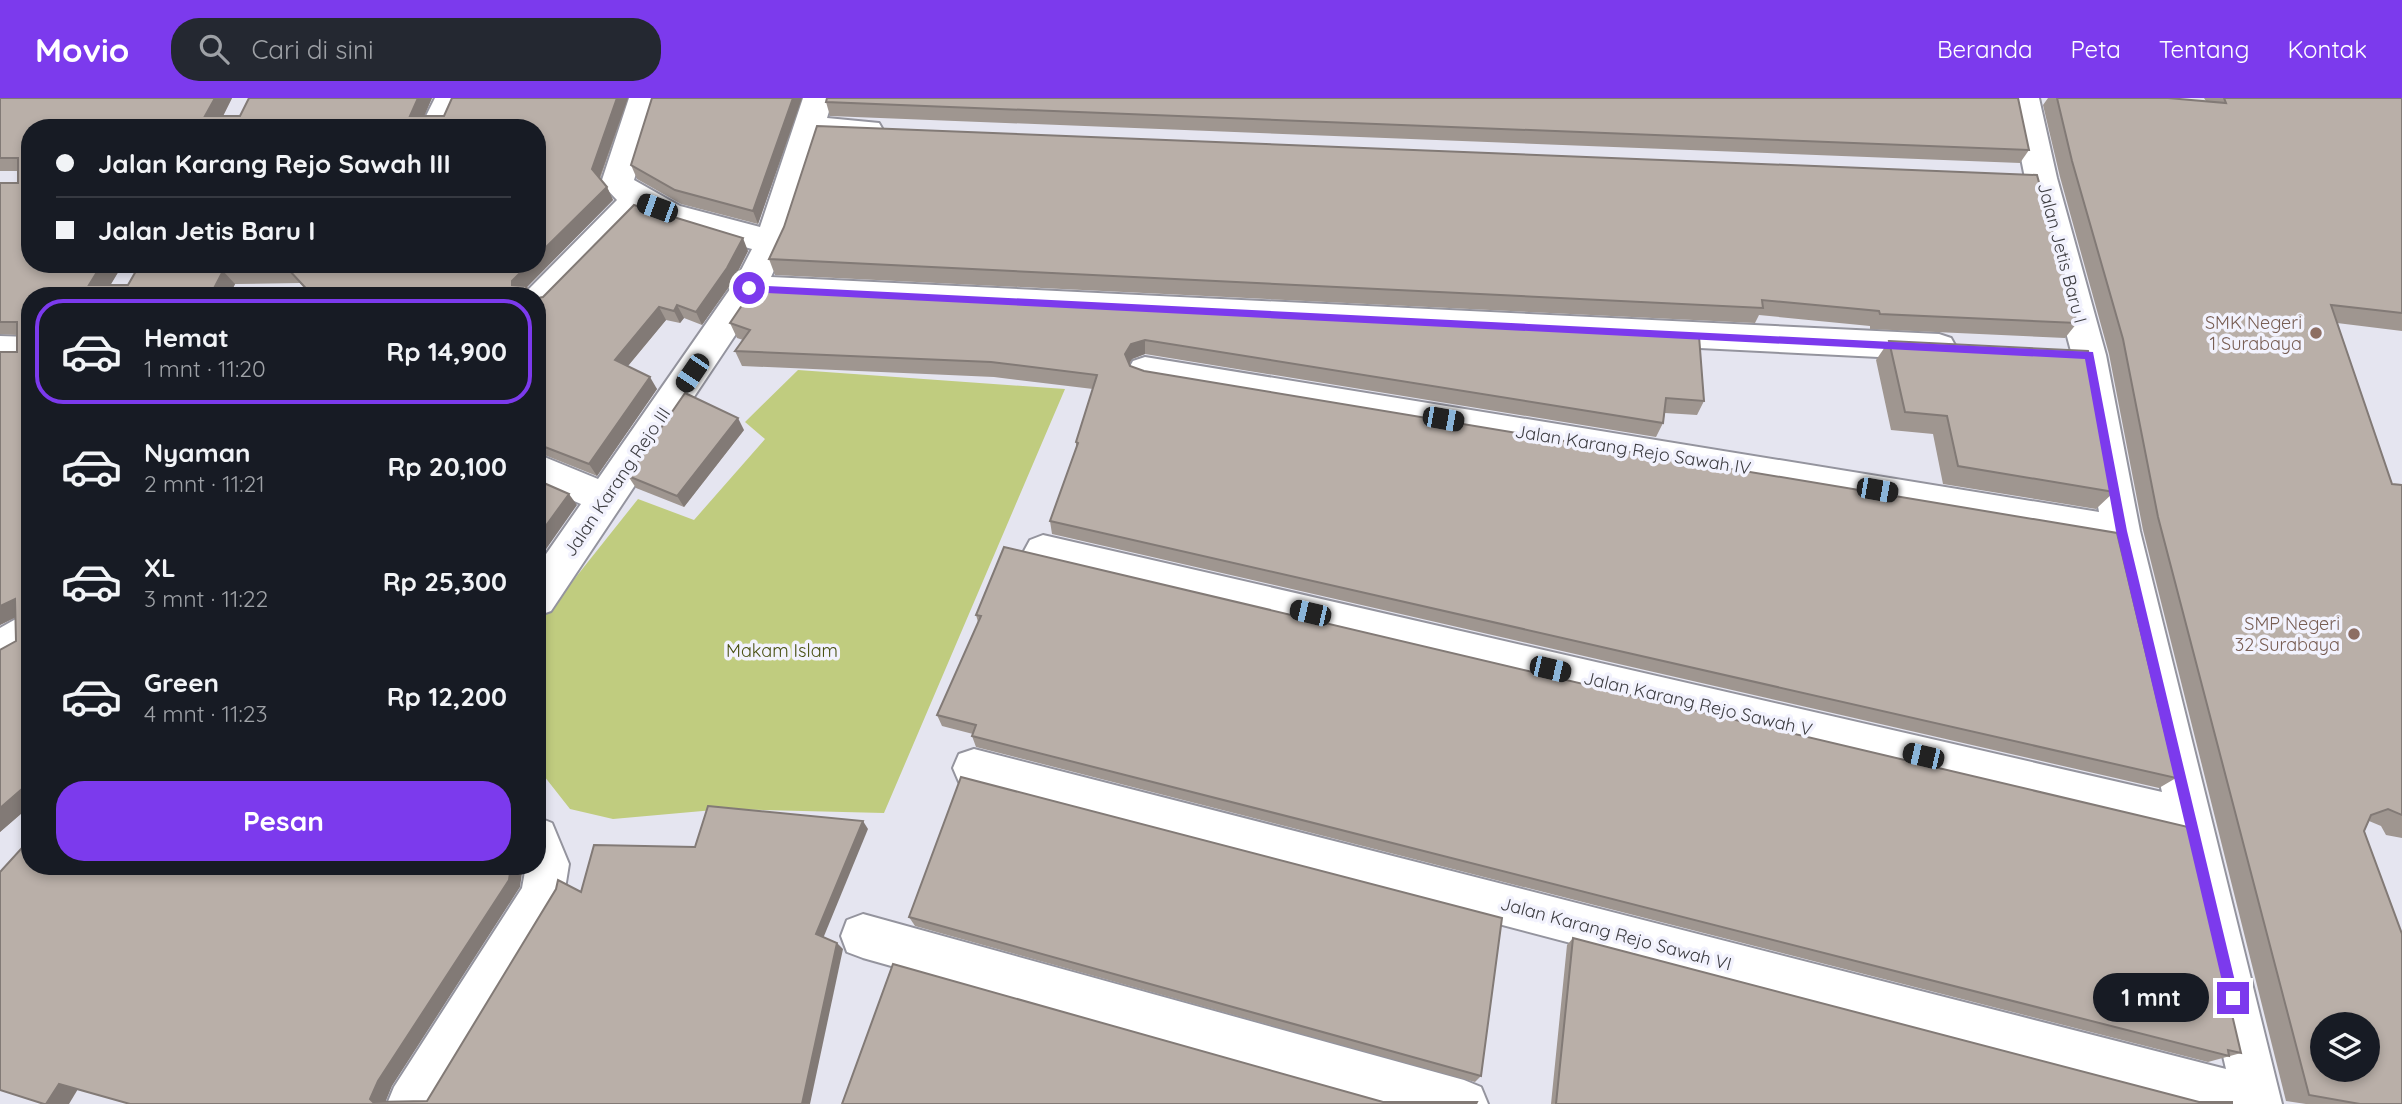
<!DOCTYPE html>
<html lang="id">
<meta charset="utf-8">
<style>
:root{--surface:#171b24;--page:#242831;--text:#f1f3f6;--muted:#9ea1a6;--line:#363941;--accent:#7c3aed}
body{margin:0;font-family:Quicksand,sans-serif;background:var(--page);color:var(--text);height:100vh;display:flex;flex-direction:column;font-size:26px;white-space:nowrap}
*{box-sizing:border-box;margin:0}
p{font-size:23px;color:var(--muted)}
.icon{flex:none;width:38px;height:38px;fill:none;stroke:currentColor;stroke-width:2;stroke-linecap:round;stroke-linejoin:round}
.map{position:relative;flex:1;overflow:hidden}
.panel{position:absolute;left:21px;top:189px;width:525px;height:588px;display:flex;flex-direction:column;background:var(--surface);border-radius:28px;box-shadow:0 4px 10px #0003}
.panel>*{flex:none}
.guide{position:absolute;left:21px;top:21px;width:525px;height:154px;border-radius:28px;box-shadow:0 4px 10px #0003;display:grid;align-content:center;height:154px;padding:0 35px;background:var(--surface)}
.controls{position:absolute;left:2310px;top:914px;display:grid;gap:14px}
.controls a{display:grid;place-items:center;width:70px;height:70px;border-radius:50%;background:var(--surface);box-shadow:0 4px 10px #0003;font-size:35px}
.end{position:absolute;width:32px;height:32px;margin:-16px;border:9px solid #7c3aed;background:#fff;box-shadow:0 0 0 4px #fff}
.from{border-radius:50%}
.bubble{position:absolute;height:49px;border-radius:24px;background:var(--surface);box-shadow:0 4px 10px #0003;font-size:23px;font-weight:700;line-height:49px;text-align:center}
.car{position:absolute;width:21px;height:42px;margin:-21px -10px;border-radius:9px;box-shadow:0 0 5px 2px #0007;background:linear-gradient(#222 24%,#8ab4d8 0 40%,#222 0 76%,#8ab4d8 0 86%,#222 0)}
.guide b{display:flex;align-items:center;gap:24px;height:66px;font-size:26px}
.guide b+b{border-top:2px solid var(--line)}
.guide i{width:18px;height:18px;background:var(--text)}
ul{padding:12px 0 0;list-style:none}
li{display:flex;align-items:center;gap:21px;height:105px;margin:0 14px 10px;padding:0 21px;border:4px solid transparent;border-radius:28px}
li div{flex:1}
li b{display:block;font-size:26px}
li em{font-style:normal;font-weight:700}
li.current{border-color:var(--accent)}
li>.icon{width:63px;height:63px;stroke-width:1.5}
.action{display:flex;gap:14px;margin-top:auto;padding:14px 35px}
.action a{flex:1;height:80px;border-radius:28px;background:var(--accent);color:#fff;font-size:28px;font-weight:700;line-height:80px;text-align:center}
header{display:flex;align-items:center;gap:42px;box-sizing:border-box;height:98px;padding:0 35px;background:var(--accent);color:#fff}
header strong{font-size:33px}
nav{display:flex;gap:38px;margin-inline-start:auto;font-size:24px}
.search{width:490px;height:63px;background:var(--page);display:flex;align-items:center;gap:18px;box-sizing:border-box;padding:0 24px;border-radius:28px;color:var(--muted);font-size:26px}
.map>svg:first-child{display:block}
.green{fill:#c0cc7f}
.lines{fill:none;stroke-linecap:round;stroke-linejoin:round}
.minor-casing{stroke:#94949e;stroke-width:4}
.minor{fill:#fff;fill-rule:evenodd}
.wall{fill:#9f9690;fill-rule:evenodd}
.shaded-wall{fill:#827a76}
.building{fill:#b9afa8;stroke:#827a76;stroke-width:2;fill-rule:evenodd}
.route{fill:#7c3aed}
.education-dot{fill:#8d6e63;stroke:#f2f2fd;stroke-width:2.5}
.labels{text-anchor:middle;stroke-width:7;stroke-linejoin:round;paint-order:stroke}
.street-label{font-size:18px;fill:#3c3c40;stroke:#f2f2fd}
.education-label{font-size:18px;fill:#785e54;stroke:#f2f2fd;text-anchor:end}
.park-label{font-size:18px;fill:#485011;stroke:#f2f2fd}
</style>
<header>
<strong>Movio</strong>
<div class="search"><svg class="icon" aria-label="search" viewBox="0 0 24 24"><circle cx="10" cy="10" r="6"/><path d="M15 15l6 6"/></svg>Cari di sini</div>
<nav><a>Beranda</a><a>Peta</a><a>Tentang</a><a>Kontak</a></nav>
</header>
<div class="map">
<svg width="2402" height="1006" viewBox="0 0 2402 1006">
<rect width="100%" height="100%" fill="#e5e5f0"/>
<!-- green -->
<polygon class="green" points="798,272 1065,291 884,715 725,711 613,721 570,711 537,669 537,528 638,401 694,422 765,341 745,324"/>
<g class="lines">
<!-- minor casing -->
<g class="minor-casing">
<g id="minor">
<polygon points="435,0 465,0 450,30 420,30"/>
<polygon points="629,0 659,0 634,82 680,108 760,129 803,0 833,0 827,20 879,25 883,32 879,39 868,42 820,41 787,144 771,179 1939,236 1951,240 1956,249 1951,258 1939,262 758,203 551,513 537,518 537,469 581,406 537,387 537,356 598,381 735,184 752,151 678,131 640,117 549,210 537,213 537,198 522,198 617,102 601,85"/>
<polygon points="2009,0 2039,0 2057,80 2106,257 2140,433 2282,1006 2183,1006 959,684 953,670 959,656 974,651 2226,971 2172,736 1043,469 1030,464 1024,453 1030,442 1043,437 2162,694 2105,446 1145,285 1133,281 1128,272 1133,263 1145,259 2099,414 2072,257 2025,80"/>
<polygon points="0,238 30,239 30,265 0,264"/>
<polygon points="30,513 30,553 0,569 0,530"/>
<polygon points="537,719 552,725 569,766 564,797 438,1006 387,1006 394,989 522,790 526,768 537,768"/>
<polygon points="863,816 1464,982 1481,989 1488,1006 1381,1006 863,860 847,854 841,838 847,822"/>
</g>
</g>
<!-- minor -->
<use href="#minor" class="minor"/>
</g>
<!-- wall -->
<g class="wall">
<path d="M0,0H232L223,18H240L249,0H432L424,18H444L452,0H628L600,81L607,89L613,102L527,189L533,198H311L300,185L235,186L229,198H30V708L0,734V552L16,543V519L0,527V254H17V237L0,236V85H18V73H0ZM30,30H537V166H140L128,187H110L123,166H30Z"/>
<polygon points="652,0 802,0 758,126 681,106 637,81 631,67"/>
<polygon points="2048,0 2168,0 2206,3 2204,0 2402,0 2402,233 2337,225 2392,386 2402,387 2402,740 2386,737 2381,728 2369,723 2364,733 2402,1006 2306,1006 2286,1003 2143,432 2109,256 2060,79 2043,7"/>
<polygon points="826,4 2029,52 2020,65 830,18"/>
<polygon points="784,129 2077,225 2065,240 1870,231 1870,228 1759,217 1755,225 775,177 769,161"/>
<polygon points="748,153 733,183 702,227 684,220 680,225 666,222 628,268 657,291 597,378 537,354 537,200"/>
<polygon points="753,191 1704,303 1697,317 1665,315 1663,325 1656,339 1145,256 1132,261 1129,266 1130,268 2176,680 2159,690 1052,436 1050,423 1076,350 1076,344 1093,291 994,279 742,268 735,253 743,242 737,240 730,225"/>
<polygon points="1889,243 2114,394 2096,411 1943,386 1933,336 1891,332 1876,262"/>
<polygon points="744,332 684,409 636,390 628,378"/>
<polygon points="976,517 2241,955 2208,964 976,649 972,638 973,636 942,628 937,617 978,524"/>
<polygon points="909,819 1481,978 1475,984 915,828"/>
<polygon points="1573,840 2199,1004 2232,1006 1551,1006 1567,847"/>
</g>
<!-- shaded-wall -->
<g class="shaded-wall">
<polygon points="215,0 232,0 217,30 205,18"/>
<polygon points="418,0 432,0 419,30 410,18"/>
<polygon points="617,0 628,0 598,84 592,71"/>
<polygon points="793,0 802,0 758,126 753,113"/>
<polygon points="607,89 613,102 527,189 533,198 527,198 512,187 512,183 529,166 537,166 537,158"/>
<polygon points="743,140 748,153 733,183 702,227 696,214"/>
<polygon points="102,166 123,166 104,198 89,187"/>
<polygon points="223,173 235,186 229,198 210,198"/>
<polygon points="677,207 684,220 680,225 674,213"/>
<polygon points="659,209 666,222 622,275 615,262"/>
<polygon points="1145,242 1145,256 1132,261 1126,271 1125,256 1131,246"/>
<polygon points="650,279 657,291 597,378 589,366"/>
<polygon points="738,320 744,332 684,409 677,398"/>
<polygon points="569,396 577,407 537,464 537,440"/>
<polygon points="15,501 30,512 0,527 0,508"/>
<polygon points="30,684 30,708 0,734 0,710"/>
<polygon points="863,723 868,731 822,843 816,836"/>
<polygon points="511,768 523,768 520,789 392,988 385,1005 373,1004 370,1001 378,983"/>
<polygon points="837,845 843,851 810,1006 802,1006"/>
<polygon points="59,986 78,991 69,1006 46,1006"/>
</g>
<!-- building -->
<g class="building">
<polygon points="0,0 215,0 205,18 240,18 249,0 418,0 410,18 444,18 452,0 617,0 592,71 607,89 537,158 537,30 30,30 30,166 102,166 89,187 128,187 140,166 529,166 512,183 512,187 526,188 527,198 313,198 289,172 223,173 210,198 30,198 30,684 0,710 0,552 16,543 15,501 0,508 0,254 17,254 17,224 0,224 0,85 18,85 18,60 0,60"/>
<polygon points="652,0 793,0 753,113 675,92 631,67"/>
<polygon points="827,0 2018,0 2029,52 826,4"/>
<path d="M2057,0H2168L2226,5L2224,0H2402V215L2331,207L2392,386L2402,387V717L2388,711L2371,717L2364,733L2402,836V1006H2360L2309,997L2158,419L2123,241L2072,63ZM2322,926H2368V971H2322Z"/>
<polygon points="817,28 2037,77 2077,225 1880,216 1879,213 1762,202 1763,210 769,161 784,129"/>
<polygon points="634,107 743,140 727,170 696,214 677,207 674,213 659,209 615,262 650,279 589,366 537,346 537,200 543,199"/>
<polygon points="753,191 1699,238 1704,303 1666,300 1663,325 1145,242 1131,246 1125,256 1130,268 1144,273 2117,435 2176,680 1050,423 1078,345 1076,344 1097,277 991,264 735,253 750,232 730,225"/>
<polygon points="1889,243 2088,253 2114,394 1958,368 1947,318 1905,314"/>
<polygon points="685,295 738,320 677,398 628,378"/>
<polygon points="537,382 569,396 537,440"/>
<polygon points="1004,449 2188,729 2241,955 2228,952 2229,958 972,638 976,627 937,617 981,518 976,517"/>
<polygon points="961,679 1502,820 1481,978 909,819"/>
<polygon points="708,708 863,723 816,836 837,845 802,1006 130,1006 59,986 46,1006 44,1006 0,992 0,774 30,741 30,768 511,768 509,782 378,983 370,1001 373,1004 427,1003 556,791 558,782 581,794 594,747 695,749"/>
<polygon points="1573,840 2199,1004 2232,1004 2232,1006 1556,1006"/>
<polygon points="893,866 1383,1004 1477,1004 1476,1006 842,1006"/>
</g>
<!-- route -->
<polygon class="route" points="749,187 2093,254 2127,433 2239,900 2237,904 2233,906 2226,900 2116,433 2085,261 749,194 744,190"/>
<!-- markers -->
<g class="education-dot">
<circle cx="2316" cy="235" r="7"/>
<circle cx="2354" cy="536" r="7"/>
</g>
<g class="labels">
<!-- street labels -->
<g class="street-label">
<text transform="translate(2062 155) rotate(75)" y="6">Jalan Jetis Baru I</text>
<text transform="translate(1633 352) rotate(9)" y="6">Jalan Karang Rejo Sawah IV</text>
<text transform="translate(617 384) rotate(-56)" y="6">Jalan Karang Rejo III</text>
<text transform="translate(1698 606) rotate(13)" y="6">Jalan Karang Rejo Sawah V</text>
<text transform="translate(1616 836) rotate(15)" y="6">Jalan Karang Rejo Sawah VI</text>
</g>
<!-- education labels -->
<g class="education-label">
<text x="2302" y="231">SMK Negeri<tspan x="2302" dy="21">1 Surabaya</tspan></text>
<text x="2340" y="532">SMP Negeri<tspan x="2340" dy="21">32 Surabaya</tspan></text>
</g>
<!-- park labels -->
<g class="park-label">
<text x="782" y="559">Makam Islam</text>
</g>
</g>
</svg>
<div class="controls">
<a><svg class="icon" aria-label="layers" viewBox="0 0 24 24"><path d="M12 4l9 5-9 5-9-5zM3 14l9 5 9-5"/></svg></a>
</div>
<i class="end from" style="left:749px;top:190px"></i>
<i class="end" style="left:2233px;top:900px"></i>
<div class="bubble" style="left:2093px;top:875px;width:116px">1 mnt</div>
<i class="car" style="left:657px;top:110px;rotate:290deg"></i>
<i class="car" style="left:692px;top:275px;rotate:214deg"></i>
<i class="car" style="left:1443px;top:321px;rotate:100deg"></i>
<i class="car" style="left:1877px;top:392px;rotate:100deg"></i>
<i class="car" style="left:1310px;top:515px;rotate:283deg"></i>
<i class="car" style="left:1550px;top:571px;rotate:103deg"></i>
<i class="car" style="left:1923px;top:658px;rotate:283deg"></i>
<div class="guide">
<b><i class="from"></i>Jalan Karang Rejo Sawah III</b>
<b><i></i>Jalan Jetis Baru I</b>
</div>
<section class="panel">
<ul>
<li class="current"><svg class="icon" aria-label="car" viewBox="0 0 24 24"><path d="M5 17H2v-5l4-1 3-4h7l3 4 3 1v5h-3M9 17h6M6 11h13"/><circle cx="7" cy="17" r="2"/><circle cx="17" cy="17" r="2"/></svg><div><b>Hemat</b><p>1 mnt · 11:20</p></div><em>Rp 14,900</em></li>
<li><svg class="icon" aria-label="car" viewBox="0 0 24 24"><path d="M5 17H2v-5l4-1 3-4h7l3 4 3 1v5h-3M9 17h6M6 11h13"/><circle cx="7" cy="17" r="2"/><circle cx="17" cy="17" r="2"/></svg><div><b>Nyaman</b><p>2 mnt · 11:21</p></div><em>Rp 20,100</em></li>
<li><svg class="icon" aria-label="car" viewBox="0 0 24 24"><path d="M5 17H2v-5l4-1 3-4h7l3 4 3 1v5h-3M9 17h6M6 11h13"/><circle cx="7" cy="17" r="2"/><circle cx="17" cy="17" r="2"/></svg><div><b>XL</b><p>3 mnt · 11:22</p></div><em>Rp 25,300</em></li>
<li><svg class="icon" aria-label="car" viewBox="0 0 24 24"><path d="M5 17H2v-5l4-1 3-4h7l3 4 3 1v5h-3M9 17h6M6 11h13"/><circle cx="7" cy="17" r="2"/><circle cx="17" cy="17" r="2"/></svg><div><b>Green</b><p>4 mnt · 11:23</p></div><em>Rp 12,200</em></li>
</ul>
<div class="action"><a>Pesan</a></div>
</section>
</div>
